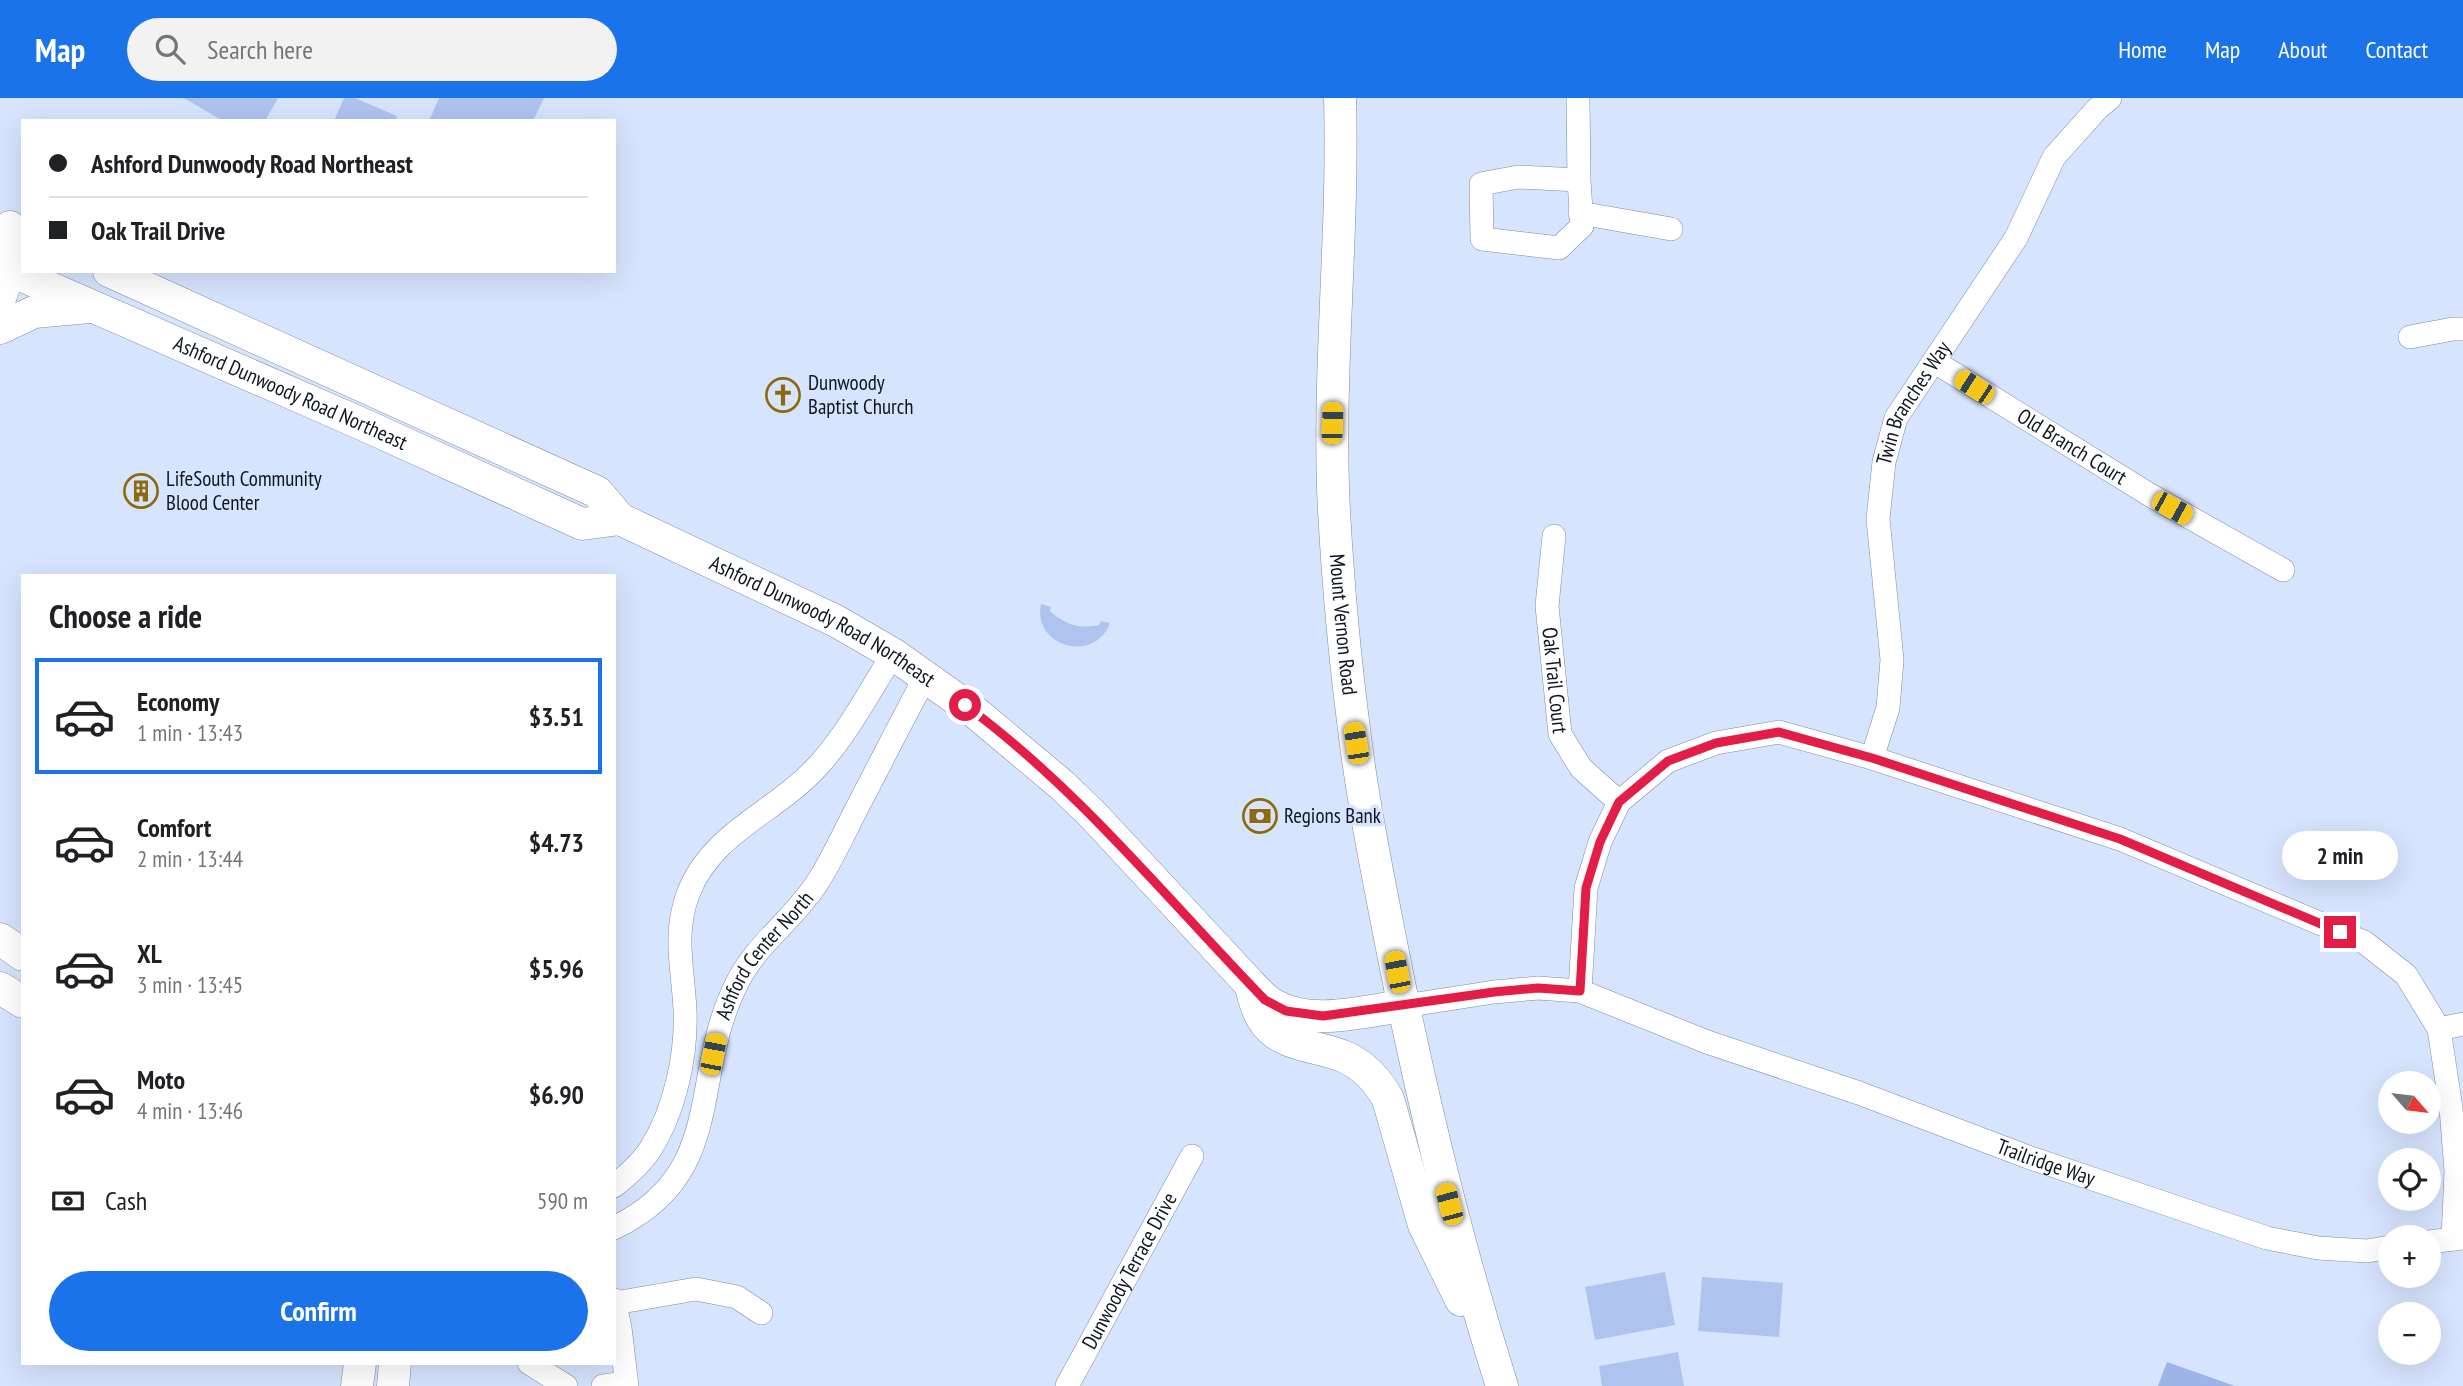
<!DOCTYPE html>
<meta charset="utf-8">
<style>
:root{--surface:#fff;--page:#f2f2f2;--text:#202124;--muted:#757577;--line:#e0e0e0;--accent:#1a73e8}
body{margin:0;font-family:"PT Sans Narrow",sans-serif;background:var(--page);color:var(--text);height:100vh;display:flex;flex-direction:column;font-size:26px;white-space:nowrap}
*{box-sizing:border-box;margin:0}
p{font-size:23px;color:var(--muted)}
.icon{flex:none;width:38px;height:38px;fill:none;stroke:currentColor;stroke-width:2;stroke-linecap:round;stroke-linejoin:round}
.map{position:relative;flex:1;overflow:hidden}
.drawer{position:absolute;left:21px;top:476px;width:595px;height:791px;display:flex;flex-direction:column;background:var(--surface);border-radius:0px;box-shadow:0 7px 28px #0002}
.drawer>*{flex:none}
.guide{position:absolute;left:21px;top:21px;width:595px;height:154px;border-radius:0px;box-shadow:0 7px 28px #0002;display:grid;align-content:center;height:154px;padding:0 28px;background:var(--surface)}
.needle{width:46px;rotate:118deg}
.fabs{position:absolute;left:2378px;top:973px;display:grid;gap:14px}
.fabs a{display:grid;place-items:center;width:63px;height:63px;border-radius:50%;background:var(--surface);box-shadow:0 7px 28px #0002;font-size:35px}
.end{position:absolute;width:32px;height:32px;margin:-16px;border:9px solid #e11d48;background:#fff;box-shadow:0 0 0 4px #fff}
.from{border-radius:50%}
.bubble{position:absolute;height:49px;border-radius:24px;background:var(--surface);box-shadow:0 7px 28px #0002;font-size:23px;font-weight:600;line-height:49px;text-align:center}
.car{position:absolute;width:21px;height:42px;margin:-21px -10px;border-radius:9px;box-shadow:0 0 5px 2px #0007;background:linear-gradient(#f5c518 24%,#345 0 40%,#f5c518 0 76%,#345 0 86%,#f5c518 0)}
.guide b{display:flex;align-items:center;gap:24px;height:66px;font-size:26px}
.guide b+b{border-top:2px solid var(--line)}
.guide i{width:18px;height:18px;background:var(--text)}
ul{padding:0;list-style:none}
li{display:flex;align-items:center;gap:21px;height:116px;margin:0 14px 10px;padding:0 14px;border:4px solid transparent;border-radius:0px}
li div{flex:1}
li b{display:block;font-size:26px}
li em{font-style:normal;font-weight:600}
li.active{border-color:var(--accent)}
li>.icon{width:63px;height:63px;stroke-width:1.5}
h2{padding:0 28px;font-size:32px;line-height:84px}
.pay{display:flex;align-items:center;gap:18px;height:77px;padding:0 28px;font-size:26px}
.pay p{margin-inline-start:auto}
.action{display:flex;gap:14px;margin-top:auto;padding:14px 28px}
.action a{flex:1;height:80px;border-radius:42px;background:var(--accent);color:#fff;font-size:28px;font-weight:600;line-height:80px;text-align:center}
header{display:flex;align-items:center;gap:42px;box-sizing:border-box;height:98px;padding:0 35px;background:var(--accent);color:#fff}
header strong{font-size:33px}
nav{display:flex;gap:38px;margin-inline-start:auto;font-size:24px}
.search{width:490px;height:63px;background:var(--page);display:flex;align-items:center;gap:18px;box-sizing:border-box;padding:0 24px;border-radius:38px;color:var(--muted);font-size:26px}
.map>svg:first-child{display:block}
.green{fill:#aec4ef}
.forest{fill:#9cb5e6}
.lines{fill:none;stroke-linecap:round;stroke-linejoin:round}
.street-casing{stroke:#7c8ba9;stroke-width:24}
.secondary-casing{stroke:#7c8ba9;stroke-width:33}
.street{stroke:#fff;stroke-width:23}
.secondary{stroke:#fff;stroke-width:32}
.route{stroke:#e11d48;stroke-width:9}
.labels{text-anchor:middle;stroke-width:7;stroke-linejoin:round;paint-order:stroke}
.poi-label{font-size:21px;fill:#101621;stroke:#d7e4fe;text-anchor:start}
.street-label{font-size:21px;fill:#101621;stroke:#d7e4fe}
</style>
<header>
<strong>Map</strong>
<div class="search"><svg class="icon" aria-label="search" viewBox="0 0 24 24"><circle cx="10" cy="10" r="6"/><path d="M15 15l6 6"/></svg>Search here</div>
<nav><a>Home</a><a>Map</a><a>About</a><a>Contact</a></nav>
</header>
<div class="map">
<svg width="2463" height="1288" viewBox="0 0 2463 1288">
<rect width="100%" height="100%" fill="#d7e4fe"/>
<!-- green -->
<g class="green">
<polygon points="184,0 278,0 265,23 223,23"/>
<polygon points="344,0 355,0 397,18 395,23 334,23"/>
<polygon points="439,0 544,0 533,23 429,23"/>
<path d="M1041,506L1051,509L1050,513C1066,527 1078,531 1099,527L1101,523L1110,525C1094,567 1032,548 1041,506Z"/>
<polygon points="1665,1174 1675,1227 1595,1242 1585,1189"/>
<polygon points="1702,1179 1783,1185 1779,1239 1698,1233"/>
<polygon points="1678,1254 1684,1288 1602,1288 1599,1268"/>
</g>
<!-- forest -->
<polygon class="forest" points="2167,1264 2235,1288 2158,1288"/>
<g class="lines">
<!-- street casing -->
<g class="street-casing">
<g id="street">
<polyline points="1578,0 1579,82 1582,128 1559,150 1482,141 1481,86 1518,79 1579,82"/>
<polyline points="1580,115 1671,131"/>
<polyline points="2410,239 2453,231 2463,231"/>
<path id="s1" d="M1935,264L2150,397L2283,472"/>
<path id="s2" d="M1554,438L1547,508L1560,636L1581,670L1619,704"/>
<path id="s3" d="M1872,660L1888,610L1892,562L1878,421L1884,364L1896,320L2016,140L2054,59L2097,11L2110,0"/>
<polyline points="1580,893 1586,790 1600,744 1619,704 1668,663 1716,645 1779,634 1872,660 2120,741 2364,844 2406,877 2439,931 2451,1010 2456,1073 2453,1141"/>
<path id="s4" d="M1404,908L1494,894L1538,890L1580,893L1707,944L1859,995L2028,1059L2267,1140L2318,1150L2367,1153L2390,1149"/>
<polyline points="2439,931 2463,926"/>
<path d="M614,1088C628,1077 642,1065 651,1050C675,1012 687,956 685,912C683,870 673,837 688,796C711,735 774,715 815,671C845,640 870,593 893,556"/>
<path id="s5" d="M614,1130C728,1075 689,979 737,885C756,846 794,821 817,785C832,762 844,735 857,710C880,666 902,622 926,578"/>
<polyline points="2429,1144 2463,1140"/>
<polyline points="614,1202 620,1230 627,1288"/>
<polyline points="615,1205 696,1191 737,1199 761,1215"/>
<polyline points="529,1265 566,1288"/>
<polyline points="603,1288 626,1285"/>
<path id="s6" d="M1067,1288L1192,1058"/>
</g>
</g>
<!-- secondary casing -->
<g class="secondary-casing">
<g id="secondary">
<path id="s7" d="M1340,0C1344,138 1327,276 1334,413C1338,483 1344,553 1353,623C1362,701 1378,778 1393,855C1422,1002 1457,1146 1502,1288"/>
<path id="s8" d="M0,168L362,326L582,426L620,421"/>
<path id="s9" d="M109,173L597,394L620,421L836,523L893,556L976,615L1063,688L1093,717L1249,885C1257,893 1264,902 1274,907C1312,929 1363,913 1404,908"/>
<polyline points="0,200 10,172 10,129"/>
<polyline points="0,230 34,214 89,209"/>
<polyline points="0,841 23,857"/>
<polyline points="0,890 23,904"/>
<path d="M1252,893C1255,903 1257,914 1264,923C1282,950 1320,947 1347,960C1366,969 1378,983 1388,1001L1424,1127L1461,1202"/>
<polyline points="357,1288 360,1265"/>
<polyline points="393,1288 395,1265"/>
</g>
</g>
<!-- street -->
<use href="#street" class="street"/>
<!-- secondary -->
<use href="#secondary" class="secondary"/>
</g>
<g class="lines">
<!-- route -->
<path class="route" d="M965,607C1079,691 1167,801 1265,902L1286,913L1323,918L1494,894L1538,890L1580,893L1586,790L1600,744L1619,704L1668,663L1716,645L1779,634L1872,660L2120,741L2340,834"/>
</g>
<!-- icons -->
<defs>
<g id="church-ring" transform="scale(1.75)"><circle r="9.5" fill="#d7e4fe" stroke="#8d690c" stroke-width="1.5"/><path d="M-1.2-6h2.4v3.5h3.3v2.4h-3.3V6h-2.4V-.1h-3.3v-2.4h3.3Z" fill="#8d690c"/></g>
<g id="building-ring" transform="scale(1.75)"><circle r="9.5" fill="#d7e4fe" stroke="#8d690c" stroke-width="1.5"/><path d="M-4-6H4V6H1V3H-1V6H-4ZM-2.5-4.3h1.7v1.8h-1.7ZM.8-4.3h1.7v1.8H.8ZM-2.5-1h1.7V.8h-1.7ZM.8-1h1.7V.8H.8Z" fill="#8d690c"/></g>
<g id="bank-ring" transform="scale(1.75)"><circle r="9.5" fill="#d7e4fe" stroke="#8d690c" stroke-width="1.5"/><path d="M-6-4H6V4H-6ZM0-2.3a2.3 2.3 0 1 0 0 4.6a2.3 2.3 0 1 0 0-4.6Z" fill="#8d690c"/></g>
</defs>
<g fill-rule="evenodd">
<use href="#church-ring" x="783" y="297"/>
<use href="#building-ring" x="141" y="393"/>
<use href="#bank-ring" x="1260" y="718"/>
</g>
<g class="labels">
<!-- poi labels -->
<g class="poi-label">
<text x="808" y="292">Dunwoody<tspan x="808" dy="24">Baptist Church</tspan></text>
<text x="166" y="388">LifeSouth Community<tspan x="166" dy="24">Blood Center</tspan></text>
<text x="1284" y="725">Regions Bank</text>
</g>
<!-- street labels -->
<g class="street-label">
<text dy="7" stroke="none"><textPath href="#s8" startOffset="317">Ashford Dunwoody Road Northeast</textPath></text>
<text dy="7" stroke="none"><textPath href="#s3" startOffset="366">Twin Branches Way</textPath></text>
<text dy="7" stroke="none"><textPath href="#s1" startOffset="161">Old Branch Court</textPath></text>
<text dy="7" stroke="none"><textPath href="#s9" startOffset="798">Ashford Dunwoody Road Northeast</textPath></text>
<text dy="7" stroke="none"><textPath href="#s7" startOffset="527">Mount Vernon Road</textPath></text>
<text dy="7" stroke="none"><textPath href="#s2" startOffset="145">Oak Trail Court</textPath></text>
<text dy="7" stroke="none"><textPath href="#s5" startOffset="324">Ashford Center North</textPath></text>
<text dy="7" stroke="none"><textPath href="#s4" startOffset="674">Trailridge Way</textPath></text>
<text dy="7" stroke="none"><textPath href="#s6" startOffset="131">Dunwoody Terrace Drive</textPath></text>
</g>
</g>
</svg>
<div class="fabs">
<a><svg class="needle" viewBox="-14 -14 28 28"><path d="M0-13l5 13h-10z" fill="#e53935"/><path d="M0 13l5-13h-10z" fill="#757577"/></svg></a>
<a><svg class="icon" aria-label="locate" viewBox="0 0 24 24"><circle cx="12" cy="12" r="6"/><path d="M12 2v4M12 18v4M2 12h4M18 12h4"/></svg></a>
<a>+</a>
<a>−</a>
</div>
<i class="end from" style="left:965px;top:607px"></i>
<i class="end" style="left:2340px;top:834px"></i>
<div class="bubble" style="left:2282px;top:733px;width:116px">2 min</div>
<i class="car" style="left:1974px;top:289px;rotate:303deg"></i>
<i class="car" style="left:1332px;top:325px;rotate:2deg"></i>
<i class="car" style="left:2172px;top:410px;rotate:119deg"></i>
<i class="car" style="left:1356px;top:645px;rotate:351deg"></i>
<i class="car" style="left:1397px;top:874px;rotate:349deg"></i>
<i class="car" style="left:713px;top:956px;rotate:11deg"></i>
<i class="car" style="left:1449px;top:1106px;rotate:345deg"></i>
<div class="guide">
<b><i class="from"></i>Ashford Dunwoody Road Northeast</b>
<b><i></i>Oak Trail Drive</b>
</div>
<section class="drawer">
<h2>Choose a ride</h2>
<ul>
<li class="active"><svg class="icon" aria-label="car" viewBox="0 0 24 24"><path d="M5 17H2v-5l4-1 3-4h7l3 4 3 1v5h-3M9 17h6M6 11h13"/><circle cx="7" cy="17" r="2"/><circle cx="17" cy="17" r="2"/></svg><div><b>Economy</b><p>1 min · 13:43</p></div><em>$3.51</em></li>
<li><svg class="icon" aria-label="car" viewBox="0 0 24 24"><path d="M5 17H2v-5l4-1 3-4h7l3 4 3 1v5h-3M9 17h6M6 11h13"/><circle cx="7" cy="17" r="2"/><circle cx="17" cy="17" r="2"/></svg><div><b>Comfort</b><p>2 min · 13:44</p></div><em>$4.73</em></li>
<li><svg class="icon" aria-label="car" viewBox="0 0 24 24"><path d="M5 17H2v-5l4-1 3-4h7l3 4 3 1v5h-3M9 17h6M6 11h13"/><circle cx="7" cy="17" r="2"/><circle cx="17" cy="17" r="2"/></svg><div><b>XL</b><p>3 min · 13:45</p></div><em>$5.96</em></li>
<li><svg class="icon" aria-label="car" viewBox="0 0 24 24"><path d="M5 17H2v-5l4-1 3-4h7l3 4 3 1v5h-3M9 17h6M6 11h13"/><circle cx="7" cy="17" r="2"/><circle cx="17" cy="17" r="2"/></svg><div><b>Moto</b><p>4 min · 13:46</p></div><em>$6.90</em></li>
</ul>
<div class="pay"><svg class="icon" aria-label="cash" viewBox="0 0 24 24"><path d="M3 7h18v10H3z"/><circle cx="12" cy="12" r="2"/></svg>Cash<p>590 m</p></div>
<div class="action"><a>Confirm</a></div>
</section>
</div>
